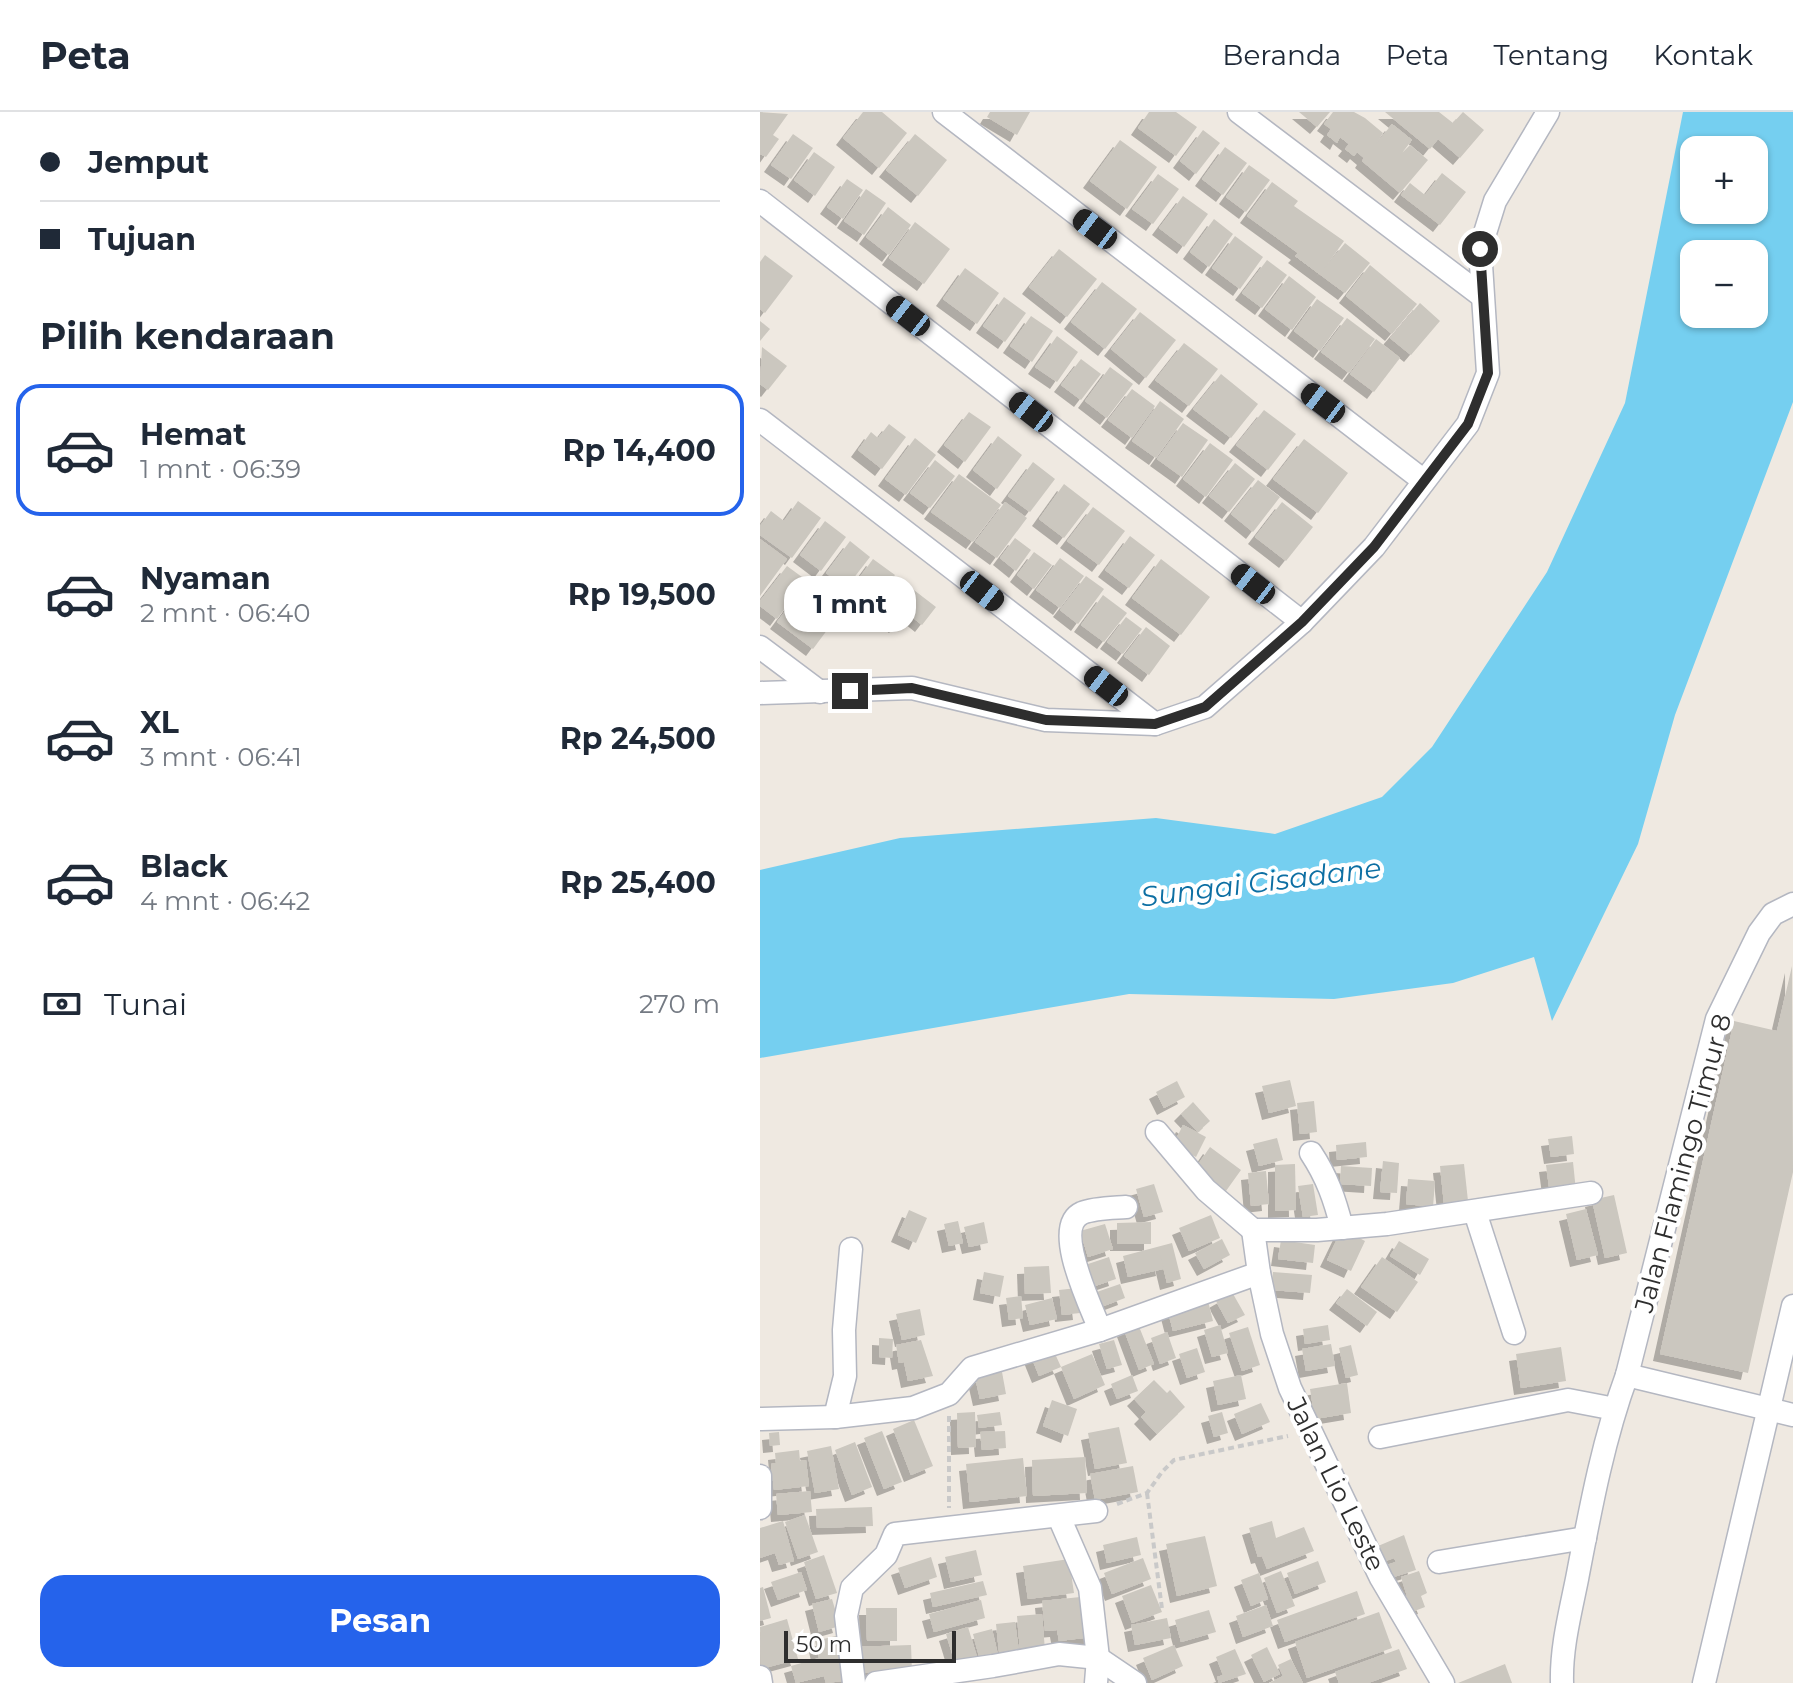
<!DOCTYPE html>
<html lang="id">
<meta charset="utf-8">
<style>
:root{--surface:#fff;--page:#f6f6f7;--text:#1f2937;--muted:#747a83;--line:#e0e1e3;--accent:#2563eb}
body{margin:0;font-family:Montserrat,sans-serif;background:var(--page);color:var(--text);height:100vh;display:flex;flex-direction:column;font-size:30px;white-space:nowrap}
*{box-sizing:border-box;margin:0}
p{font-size:26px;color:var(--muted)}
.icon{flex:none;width:44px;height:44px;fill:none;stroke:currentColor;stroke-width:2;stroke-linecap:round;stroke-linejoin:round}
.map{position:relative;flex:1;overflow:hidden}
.side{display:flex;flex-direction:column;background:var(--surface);width:760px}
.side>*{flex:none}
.banner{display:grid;align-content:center;height:176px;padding:0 40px;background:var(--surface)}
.tools{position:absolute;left:920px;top:24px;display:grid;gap:16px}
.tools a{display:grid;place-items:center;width:88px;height:88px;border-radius:16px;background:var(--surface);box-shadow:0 2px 6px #0004;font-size:40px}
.scale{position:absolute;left:24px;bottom:20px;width:172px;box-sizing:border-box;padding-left:8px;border:4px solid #2e2e2e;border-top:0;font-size:22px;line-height:28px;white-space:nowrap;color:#2e2e2e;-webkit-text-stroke:6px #fff;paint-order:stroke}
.end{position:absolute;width:36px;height:36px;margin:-18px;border:10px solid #2e2e2e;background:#fff;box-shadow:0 0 0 4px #fff}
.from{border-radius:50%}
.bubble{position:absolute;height:56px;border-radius:24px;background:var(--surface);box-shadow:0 2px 6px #0004;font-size:26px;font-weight:700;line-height:56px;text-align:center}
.car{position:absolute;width:24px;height:48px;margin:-24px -12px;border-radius:10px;box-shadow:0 0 6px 2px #0007;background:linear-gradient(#222 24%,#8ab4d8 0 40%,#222 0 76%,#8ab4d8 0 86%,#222 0)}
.banner b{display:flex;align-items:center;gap:28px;height:76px;font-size:30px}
.banner b+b{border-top:2px solid var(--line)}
.banner i{width:20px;height:20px;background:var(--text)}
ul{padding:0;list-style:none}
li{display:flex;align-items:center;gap:24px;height:132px;margin:0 16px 12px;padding:0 24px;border:4px solid transparent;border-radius:24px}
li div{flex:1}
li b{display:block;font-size:30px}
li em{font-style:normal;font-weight:700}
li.active{border-color:var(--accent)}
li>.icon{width:72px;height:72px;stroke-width:1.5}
h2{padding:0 40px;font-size:36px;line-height:96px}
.pay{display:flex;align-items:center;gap:20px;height:88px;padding:0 40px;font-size:30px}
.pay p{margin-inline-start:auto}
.button{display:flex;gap:16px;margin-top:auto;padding:16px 40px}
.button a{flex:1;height:92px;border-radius:24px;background:var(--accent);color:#fff;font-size:32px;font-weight:700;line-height:92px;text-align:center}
header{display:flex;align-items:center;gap:48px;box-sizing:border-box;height:112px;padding:0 40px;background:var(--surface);border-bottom:2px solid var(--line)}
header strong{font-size:38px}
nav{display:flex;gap:44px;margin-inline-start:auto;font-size:28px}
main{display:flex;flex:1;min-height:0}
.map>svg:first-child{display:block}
.water{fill:#75cff0;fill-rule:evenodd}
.building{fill:#cbc7bf;filter:url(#shadow)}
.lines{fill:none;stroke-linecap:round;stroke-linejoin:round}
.minor-casing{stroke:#b4b7c1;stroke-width:25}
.path{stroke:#c9c9c9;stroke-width:4;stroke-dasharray:6 4;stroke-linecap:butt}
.minor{stroke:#fff;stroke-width:22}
.route{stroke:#2e2e2e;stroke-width:10}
.labels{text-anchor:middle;stroke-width:8;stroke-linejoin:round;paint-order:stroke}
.street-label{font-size:26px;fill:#2e2e2e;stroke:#fff}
.water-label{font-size:28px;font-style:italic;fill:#0d6fa3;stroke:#fff}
</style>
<header>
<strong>Peta</strong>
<nav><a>Beranda</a><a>Peta</a><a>Tentang</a><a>Kontak</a></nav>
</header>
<main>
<section class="side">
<div class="banner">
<b><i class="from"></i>Jemput</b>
<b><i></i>Tujuan</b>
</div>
<h2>Pilih kendaraan</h2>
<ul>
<li class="active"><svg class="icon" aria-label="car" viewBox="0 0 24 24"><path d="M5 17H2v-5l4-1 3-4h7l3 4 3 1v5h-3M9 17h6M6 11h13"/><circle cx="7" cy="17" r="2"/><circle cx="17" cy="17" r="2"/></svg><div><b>Hemat</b><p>1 mnt · 06:39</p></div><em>Rp 14,400</em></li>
<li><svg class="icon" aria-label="car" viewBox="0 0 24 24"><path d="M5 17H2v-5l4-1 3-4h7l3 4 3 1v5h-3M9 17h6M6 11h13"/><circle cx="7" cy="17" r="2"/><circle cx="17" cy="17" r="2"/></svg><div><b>Nyaman</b><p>2 mnt · 06:40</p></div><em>Rp 19,500</em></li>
<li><svg class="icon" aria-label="car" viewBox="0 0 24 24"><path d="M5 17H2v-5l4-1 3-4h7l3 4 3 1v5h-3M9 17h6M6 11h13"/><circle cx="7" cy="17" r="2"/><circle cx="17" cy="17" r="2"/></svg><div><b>XL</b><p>3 mnt · 06:41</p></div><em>Rp 24,500</em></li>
<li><svg class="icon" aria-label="car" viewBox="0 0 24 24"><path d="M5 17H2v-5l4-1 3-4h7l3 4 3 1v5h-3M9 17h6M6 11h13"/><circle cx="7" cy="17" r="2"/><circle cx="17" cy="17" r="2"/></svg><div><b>Black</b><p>4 mnt · 06:42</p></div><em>Rp 25,400</em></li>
</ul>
<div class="pay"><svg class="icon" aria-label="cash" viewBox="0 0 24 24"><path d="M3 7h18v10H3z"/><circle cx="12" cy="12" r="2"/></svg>Tunai<p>270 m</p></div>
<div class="button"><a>Pesan</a></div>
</section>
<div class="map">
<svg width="1033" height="1571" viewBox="0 0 1033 1571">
<defs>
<filter id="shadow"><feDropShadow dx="-7" dy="7" stdDeviation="0" flood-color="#0004"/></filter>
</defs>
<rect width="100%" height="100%" fill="#efe9e1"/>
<!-- water -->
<path class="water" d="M923,0H1033V290L915,603L878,732L792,909L774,845L693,871L574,887L369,882L0,946V758L140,726L396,706L515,722L622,685L672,635L787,460L865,291ZM934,38H994V98H934ZM934,142H994V202H934Z"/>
<!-- building -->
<g class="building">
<polygon points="0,0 28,2 13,23 19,27 6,45 0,42"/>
<polygon points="103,0 122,0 147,21 119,56 83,26"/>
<polygon points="230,0 270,0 257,23 227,5"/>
<polygon points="389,0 416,0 437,15 416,44 378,16"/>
<polygon points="539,0 570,0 557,15"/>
<polygon points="573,0 594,0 605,6 623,21 616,32 632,12 652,28 642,41 650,33 668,48 640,81 602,49 604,46 597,40 594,44 585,37 589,32 585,29 580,25 577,31 567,23 571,17 564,12"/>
<polygon points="625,0 679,0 693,11 703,0 724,18 700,46 678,27 670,37"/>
<polygon points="443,18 460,31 436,62 420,49"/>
<polygon points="33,22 53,36 31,67 11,53"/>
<polygon points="155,22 187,48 158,84 126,58"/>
<polygon points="360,28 397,55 367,97 330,69"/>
<polygon points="465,35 487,51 463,83 442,67"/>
<polygon points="54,40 75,55 55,84 34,68"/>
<polygon points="489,53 510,68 486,100 466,85"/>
<polygon points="682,61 706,80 680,113 641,83 650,71 665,83"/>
<polygon points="398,62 419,77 393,112 372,97"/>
<polygon points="87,67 103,78 83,107 67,95"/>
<polygon points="512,70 538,89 534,94 584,129 564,157 585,131 610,151 585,181 535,144 538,141 487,104"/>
<polygon points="106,77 126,91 104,123 84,109"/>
<polygon points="423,84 448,102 424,135 399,116"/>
<polygon points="128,95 151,113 129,143 106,125"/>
<polygon points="454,107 473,122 449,155 430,140"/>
<polygon points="155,110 190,137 164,172 129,146"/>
<polygon points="475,124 503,145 480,177 452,156"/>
<polygon points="299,137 337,167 307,205 269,175"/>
<polygon points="5,143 33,164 5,201 0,197 0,150"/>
<polygon points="507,148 527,163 502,196 482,181"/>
<polygon points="610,153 657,192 632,222 586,184"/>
<polygon points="205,156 239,181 217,212 183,187"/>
<polygon points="529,164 556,185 532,218 505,197"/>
<polygon points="342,170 377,197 345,237 311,210"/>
<polygon points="244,185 266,201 245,230 223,214"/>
<polygon points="557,187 584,206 560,239 534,219"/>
<polygon points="660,191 680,209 651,243 630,226"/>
<polygon points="380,200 416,228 386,266 351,237"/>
<polygon points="271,204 293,219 272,250 250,234"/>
<polygon points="587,206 615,227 589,261 561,240"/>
<polygon points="0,209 10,217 0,229"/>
<polygon points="297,224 318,240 297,270 275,255"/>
<polygon points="616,227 640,246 614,280 590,262"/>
<polygon points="424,231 458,257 429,294 395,268"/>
<polygon points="2,235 27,254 8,278 0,272"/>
<polygon points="321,247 341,262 321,288 301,273"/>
<polygon points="350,255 373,272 347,306 325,289"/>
<polygon points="461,262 498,292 471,326 433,297"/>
<polygon points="372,277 395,294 372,326 348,308"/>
<polygon points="400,289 424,307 396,346 372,329"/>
<polygon points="504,298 536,322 508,358 476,333"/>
<polygon points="209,300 231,315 205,350 184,333"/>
<polygon points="423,311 448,328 422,365 397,347"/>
<polygon points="129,312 146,325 122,357 98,338 111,320 118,326"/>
<polygon points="238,324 262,343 237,377 213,358"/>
<polygon points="155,326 176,343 146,383 125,367"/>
<polygon points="544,327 588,361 558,401 513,367"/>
<polygon points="450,331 473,348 446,385 423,367"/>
<polygon points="175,348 195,364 170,396 150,381"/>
<polygon points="273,350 295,367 270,400 248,384"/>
<polygon points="475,351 495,367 469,400 449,384"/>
<polygon points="199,362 241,393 213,430 171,400"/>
<polygon points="498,368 520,385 493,420 471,402"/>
<polygon points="304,372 330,392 304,426 279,407"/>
<polygon points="38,389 61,406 32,446 0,423 0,414 11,399 24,409"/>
<polygon points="245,390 267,406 237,446 215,430"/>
<polygon points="522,390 553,415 526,449 495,425"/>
<polygon points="333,395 365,419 339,453 307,429"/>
<polygon points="65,409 86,425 61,459 40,443"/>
<polygon points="370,424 395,443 369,476 345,458"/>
<polygon points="255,426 271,438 256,459 240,446"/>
<polygon points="0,427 27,447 0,484"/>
<polygon points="90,429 110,445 86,476 66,461"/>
<polygon points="274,440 292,453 274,477 257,463"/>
<polygon points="300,446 324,464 300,496 276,478"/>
<polygon points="113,447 135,463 110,496 89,480"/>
<polygon points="401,447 450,485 421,523 372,486"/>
<polygon points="27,454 46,468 17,507 0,494 0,489"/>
<polygon points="326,464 344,477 318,512 300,498"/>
<polygon points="137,465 176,495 162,513 147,501 136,514 113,497"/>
<polygon points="49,467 85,494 53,537 17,510"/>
<polygon points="343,483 367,501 344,530 321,513"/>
<polygon points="366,505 382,517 363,542 347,530"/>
<polygon points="386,515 410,534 389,563 364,544"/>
<polygon points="1032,854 1033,1060 988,1261 900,1242 974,909 1017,919"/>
<polygon points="530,968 536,994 509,1001 502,974"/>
<polygon points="417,969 425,985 404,996 396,980"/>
<polygon points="554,989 557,1020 540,1022 537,991"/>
<polygon points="433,990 450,1009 438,1020 421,1002"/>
<polygon points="423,1013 446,1025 436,1045 413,1033"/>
<polygon points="812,1024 814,1042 791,1045 788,1027"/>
<polygon points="517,1026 523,1048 499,1054 493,1032"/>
<polygon points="606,1030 607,1045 577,1048 576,1033"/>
<polygon points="450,1035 481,1058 466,1079 435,1057"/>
<polygon points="623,1049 639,1051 637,1081 620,1080"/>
<polygon points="813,1050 816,1079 790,1082 786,1053"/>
<polygon points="535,1052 536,1098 515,1099 515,1053"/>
<polygon points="704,1052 708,1089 684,1092 680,1054"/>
<polygon points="581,1054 612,1056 611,1074 580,1072"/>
<polygon points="506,1059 509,1092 491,1094 488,1061"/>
<polygon points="648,1067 675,1069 673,1095 646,1092"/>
<polygon points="394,1072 403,1100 384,1105 376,1077"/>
<polygon points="553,1072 558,1103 543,1105 538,1074"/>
<polygon points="854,1083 867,1141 845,1146 832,1088"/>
<polygon points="826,1097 838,1143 817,1148 806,1102"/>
<polygon points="149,1098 167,1106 156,1131 138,1123"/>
<polygon points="451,1103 460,1126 429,1139 419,1116"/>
<polygon points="198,1109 203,1131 189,1134 184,1112"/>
<polygon points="224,1110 228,1131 209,1135 204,1115"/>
<polygon points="391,1110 391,1132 357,1132 357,1111"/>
<polygon points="345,1112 353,1137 328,1145 320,1119"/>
<polygon points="582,1117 605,1129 591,1159 567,1148"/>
<polygon points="462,1127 470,1143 444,1157 435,1141"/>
<polygon points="521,1128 555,1133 553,1151 518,1147"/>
<polygon points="639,1129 669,1147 660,1163 630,1144"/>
<polygon points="412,1131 421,1167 407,1171 400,1142 403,1157 368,1165 363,1144"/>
<polygon points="349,1145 356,1167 332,1175 325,1153"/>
<polygon points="622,1145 658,1170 637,1200 601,1175"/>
<polygon points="289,1154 291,1181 265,1182 264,1155"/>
<polygon points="224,1160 244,1164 240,1185 220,1181"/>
<polygon points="513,1160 552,1163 550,1181 511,1178"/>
<polygon points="360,1172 365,1186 333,1198 328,1183"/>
<polygon points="317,1176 320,1201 302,1203 299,1178"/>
<polygon points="587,1177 617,1200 607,1214 576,1191"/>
<polygon points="472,1180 485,1203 468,1211 456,1189"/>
<polygon points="261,1184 263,1206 249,1208 246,1186"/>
<polygon points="447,1185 453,1209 413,1219 407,1196"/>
<polygon points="292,1186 297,1207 270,1213 265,1193"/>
<polygon points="160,1197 165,1223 142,1228 136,1202"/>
<polygon points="378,1212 394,1252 379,1258 364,1218"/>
<polygon points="460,1213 468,1241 452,1245 444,1218"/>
<polygon points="568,1213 570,1228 545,1232 543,1217"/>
<polygon points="488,1215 500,1253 482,1259 469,1221"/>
<polygon points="407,1220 416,1246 400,1252 391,1226"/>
<polygon points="119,1226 133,1227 132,1246 119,1245"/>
<polygon points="161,1228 173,1264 148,1269 144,1250 139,1251 136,1233"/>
<polygon points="354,1228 362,1253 347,1257 339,1232"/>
<polygon points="571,1232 575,1254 546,1259 542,1237"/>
<polygon points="591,1233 598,1263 586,1266 579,1236"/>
<polygon points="292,1235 301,1255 279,1264 271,1244"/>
<polygon points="801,1235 806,1269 761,1276 756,1242"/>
<polygon points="437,1236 445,1260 427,1266 419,1242"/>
<polygon points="332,1242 345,1273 314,1287 301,1255"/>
<polygon points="242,1260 246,1282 220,1287 215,1265"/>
<polygon points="372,1263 378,1279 357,1287 351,1272"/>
<polygon points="481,1263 486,1287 458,1293 453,1269"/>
<polygon points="394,1268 407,1281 410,1278 425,1295 397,1322 381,1305 386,1300 374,1287"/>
<polygon points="587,1271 591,1301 555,1307 550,1277"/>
<polygon points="292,1288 317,1297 308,1324 283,1314"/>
<polygon points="501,1291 510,1310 482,1322 474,1302"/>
<polygon points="215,1300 216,1335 198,1336 197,1301"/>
<polygon points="240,1300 242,1313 219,1316 217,1303"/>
<polygon points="462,1300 468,1321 454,1325 448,1304"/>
<polygon points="154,1308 173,1354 151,1363 133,1317"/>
<polygon points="359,1315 367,1351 335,1357 328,1321"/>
<polygon points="122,1319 142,1370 124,1377 104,1326"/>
<polygon points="245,1319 246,1336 222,1338 220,1320"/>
<polygon points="19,1320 20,1333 10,1334 9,1321"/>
<polygon points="95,1330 112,1375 92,1383 75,1338"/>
<polygon points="71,1334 79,1377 55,1381 47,1339"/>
<polygon points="39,1338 40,1349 46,1348 49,1374 14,1378 11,1352 16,1351 15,1341"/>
<polygon points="325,1345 327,1381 273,1384 272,1348"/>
<polygon points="263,1346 267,1384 210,1390 206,1352"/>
<polygon points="373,1354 378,1380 335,1388 330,1362"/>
<polygon points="50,1379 52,1400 18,1403 16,1382"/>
<polygon points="112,1395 113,1414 57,1416 56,1397"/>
<polygon points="45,1403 58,1440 38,1447 25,1410"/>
<polygon points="23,1409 34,1449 19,1453 15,1441 0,1446 0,1416"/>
<polygon points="512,1409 516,1426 544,1415 554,1439 507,1457 502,1444 498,1445 489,1416"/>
<polygon points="644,1423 656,1458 624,1468 620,1455 636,1450 634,1446 617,1452 611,1437"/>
<polygon points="445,1424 457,1474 417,1484 406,1432"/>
<polygon points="377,1425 381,1443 347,1451 343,1433"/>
<polygon points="216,1438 222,1463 191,1470 185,1445"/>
<polygon points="64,1443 77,1481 56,1487 44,1450"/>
<polygon points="171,1445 177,1465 145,1476 138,1456"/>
<polygon points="383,1446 391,1467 352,1482 344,1461"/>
<polygon points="309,1447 314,1481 268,1487 263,1454"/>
<polygon points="558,1449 566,1470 535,1482 527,1461"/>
<polygon points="521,1459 535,1494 517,1501 504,1466"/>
<polygon points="659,1459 667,1481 661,1484 665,1495 644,1503 638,1488 647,1484 641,1465"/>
<polygon points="41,1460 47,1478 18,1488 11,1470"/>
<polygon points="499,1461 508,1487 491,1494 481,1468"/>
<polygon points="223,1469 227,1483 173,1495 170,1481"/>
<polygon points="391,1473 402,1500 372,1511 362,1484"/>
<polygon points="3,1475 11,1506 0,1509 0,1476"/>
<polygon points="597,1479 605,1502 525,1530 517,1508"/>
<polygon points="330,1484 332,1525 299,1529 297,1518 285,1519 282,1489"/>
<polygon points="72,1487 80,1514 59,1520 52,1492"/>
<polygon points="221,1488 225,1506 174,1520 169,1502"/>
<polygon points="506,1493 513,1514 483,1525 476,1504"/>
<polygon points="106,1496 137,1496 137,1529 107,1529"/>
<polygon points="449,1498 456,1520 421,1530 415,1508"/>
<polygon points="619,1500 632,1536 547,1566 535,1530"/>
<polygon points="282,1502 285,1538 260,1539 257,1504"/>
<polygon points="407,1506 411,1526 375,1533 371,1513"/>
<polygon points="27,1507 38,1547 1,1557 0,1515"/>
<polygon points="255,1510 260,1547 240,1549 236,1512"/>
<polygon points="208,1515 217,1545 195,1551 186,1522"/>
<polygon points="232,1517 238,1543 220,1548 213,1522"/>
<polygon points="80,1523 92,1568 66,1571 64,1564 36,1571 31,1554 59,1546 55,1529"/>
<polygon points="151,1533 152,1560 93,1561 92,1535"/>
<polygon points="414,1533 423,1554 392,1568 383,1546"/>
<polygon points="507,1535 520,1562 504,1570 491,1543"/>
<polygon points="475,1537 486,1562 459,1571 457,1565 463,1563 456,1545"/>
<polygon points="639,1537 647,1557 608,1571 579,1571 575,1560"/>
<polygon points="531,1547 543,1571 509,1571 523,1564 518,1553"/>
<polygon points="745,1552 752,1571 698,1571"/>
</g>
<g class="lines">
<!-- minor casing -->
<g class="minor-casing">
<g id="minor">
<polyline points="184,0 664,369"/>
<polyline points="479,0 722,184"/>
<polyline points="0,89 542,510"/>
<polyline points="0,308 395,612"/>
<polyline points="0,535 60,580"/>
<polyline points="0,581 152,576 286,608 395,612 445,595 542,510 614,435 708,312 728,261 720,137 735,89 788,0"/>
<polyline points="397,1020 446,1078 493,1118"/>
<path d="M551,1041C567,1065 575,1088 582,1116"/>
<polyline points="715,1100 754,1221"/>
<polyline points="499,1161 512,1222 530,1276 621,1466 683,1571"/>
<path d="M340,1218C332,1196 291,1115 322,1101C334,1096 353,1096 366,1095"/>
<polyline points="867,1263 1033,1303"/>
<polyline points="75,1305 85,1264 84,1218 91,1137"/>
<polyline points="0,1307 75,1305 153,1296 189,1282 212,1256 340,1218 499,1161 493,1118 557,1118 627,1112 831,1081"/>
<polyline points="620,1325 808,1288 855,1297"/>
<polyline points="0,1364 0,1396"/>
<polyline points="299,1405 330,1476 338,1546 336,1571"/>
<polyline points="679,1450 825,1426"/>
<polyline points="0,1565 1,1571"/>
<polyline points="94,1571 86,1504 92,1476 126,1443 135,1422 336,1399"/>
<polyline points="116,1571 233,1554 299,1542 338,1546 375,1571"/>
<path d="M802,1571C801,1536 810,1502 817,1467C830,1399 843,1328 867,1263L957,907L999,821L1013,802L1033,792"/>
<polyline points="944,1571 1033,1194"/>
</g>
</g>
<!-- path -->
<g class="path">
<polyline points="189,1304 189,1396"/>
<polyline points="387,1381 402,1497"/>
<polyline points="357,1392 387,1381 402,1360 414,1348 528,1324"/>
</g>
<!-- minor -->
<use href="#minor" class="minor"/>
</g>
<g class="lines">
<!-- route -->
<polyline class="route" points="90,579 152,576 286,608 395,612 445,595 542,510 614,435 708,312 728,261 720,137"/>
</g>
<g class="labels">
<!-- street labels -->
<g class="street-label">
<text transform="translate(923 1051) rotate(-75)" y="9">Jalan Flamingo Timur 8</text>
<text transform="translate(576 1372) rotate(64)" y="9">Jalan Lio Leste</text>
</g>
<!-- water labels -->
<g class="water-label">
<text transform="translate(501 770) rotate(-7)" y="10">Sungai Cisadane</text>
</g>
</g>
</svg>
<div class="tools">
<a>+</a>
<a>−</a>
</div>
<div class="scale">50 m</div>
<i class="end from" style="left:720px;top:137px"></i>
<i class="end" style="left:90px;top:579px"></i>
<div class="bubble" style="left:24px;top:464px;width:132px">1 mnt</div>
<i class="car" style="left:335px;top:117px;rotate:307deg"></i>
<i class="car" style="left:148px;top:204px;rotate:308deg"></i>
<i class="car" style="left:563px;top:291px;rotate:307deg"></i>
<i class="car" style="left:271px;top:300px;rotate:308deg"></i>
<i class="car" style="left:493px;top:472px;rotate:308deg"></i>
<i class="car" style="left:222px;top:479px;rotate:128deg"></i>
<i class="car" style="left:346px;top:574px;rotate:308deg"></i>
</div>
</main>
